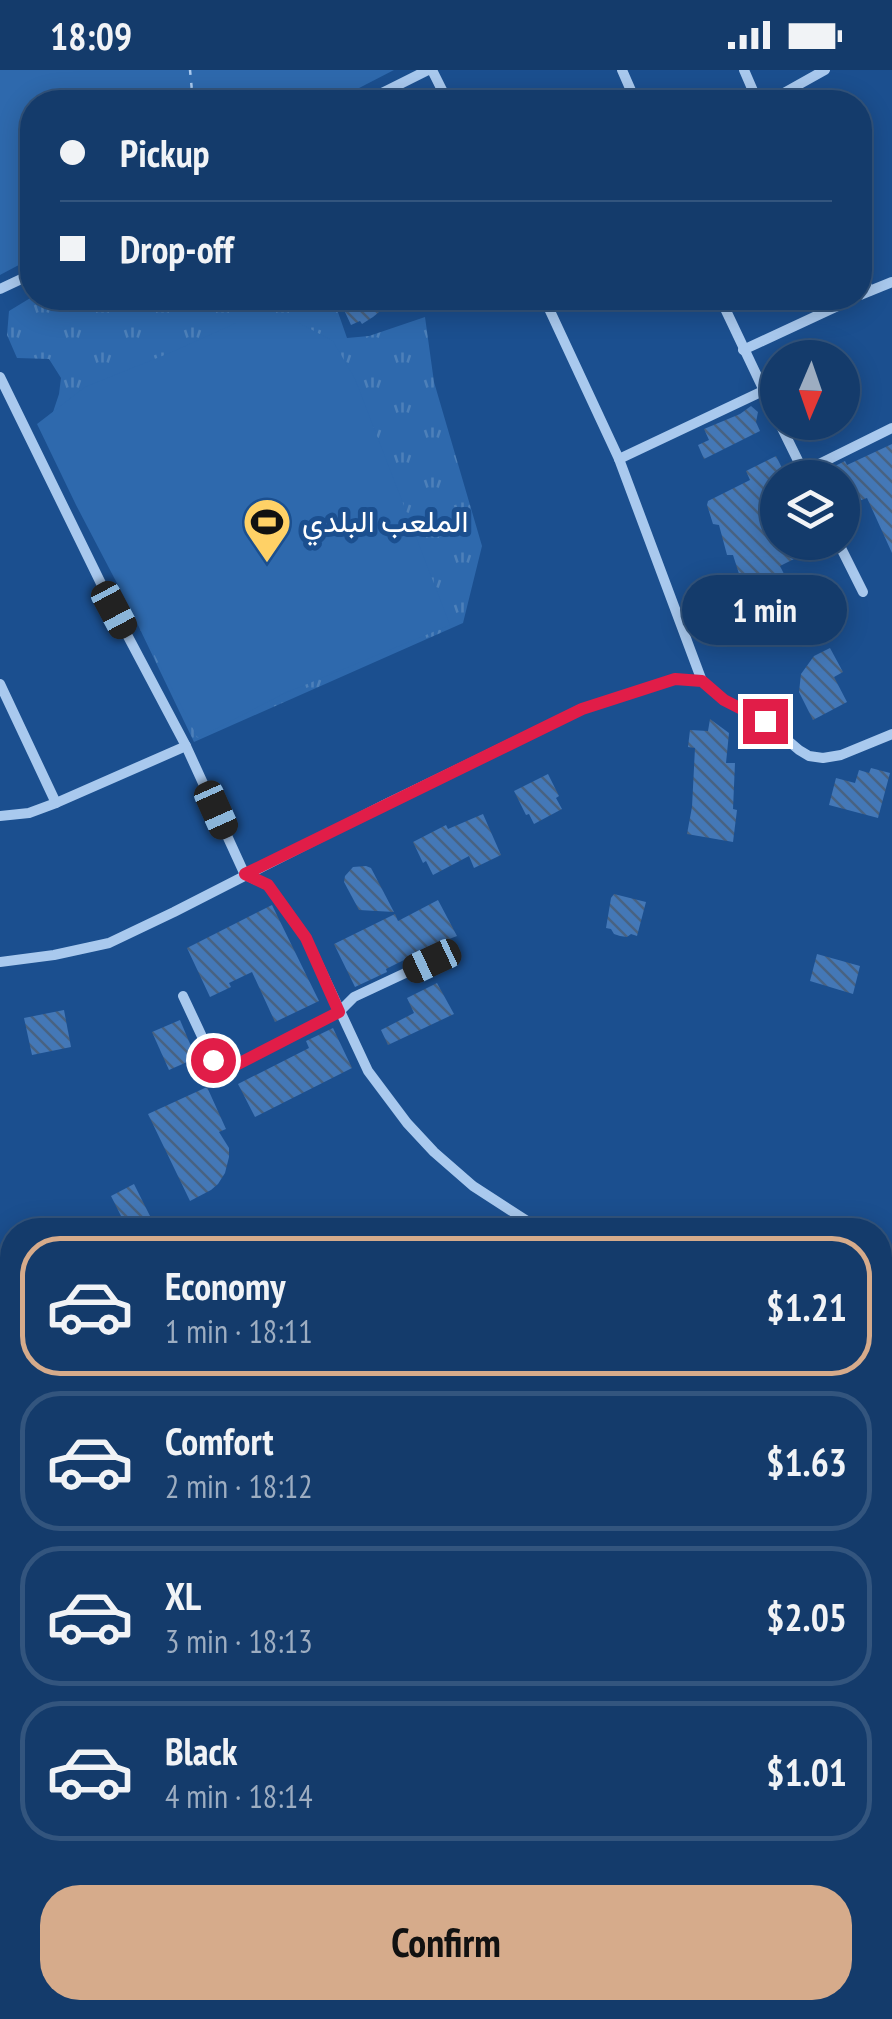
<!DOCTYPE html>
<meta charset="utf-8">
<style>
:root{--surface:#143b6b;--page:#214673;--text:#f1f3f6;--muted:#9dadc1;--line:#33557e;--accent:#d6ab8b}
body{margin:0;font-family:"PT Sans Narrow",Vazirmatn,sans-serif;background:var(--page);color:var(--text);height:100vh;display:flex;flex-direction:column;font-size:38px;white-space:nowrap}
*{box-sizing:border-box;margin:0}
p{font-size:32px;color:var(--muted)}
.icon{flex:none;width:55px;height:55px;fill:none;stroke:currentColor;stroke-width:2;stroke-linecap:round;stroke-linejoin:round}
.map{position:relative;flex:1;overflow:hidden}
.panel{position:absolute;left:0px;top:1148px;width:892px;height:802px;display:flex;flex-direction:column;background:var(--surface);border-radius:40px 40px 0 0;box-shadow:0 5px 25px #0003,0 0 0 2px var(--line)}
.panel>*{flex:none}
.hud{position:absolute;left:20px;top:20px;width:852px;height:220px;border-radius:40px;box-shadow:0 5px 25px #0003,0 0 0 2px var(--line);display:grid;align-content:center;height:220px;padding:0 40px;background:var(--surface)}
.needle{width:65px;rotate:182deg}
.fabs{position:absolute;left:760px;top:270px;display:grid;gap:20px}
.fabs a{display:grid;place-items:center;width:100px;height:100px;border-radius:50%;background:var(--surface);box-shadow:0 5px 25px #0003,0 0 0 2px var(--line);font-size:50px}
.end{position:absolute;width:45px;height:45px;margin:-22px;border:12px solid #e11d48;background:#fff;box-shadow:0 0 0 5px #fff}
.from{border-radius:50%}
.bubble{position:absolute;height:70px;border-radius:35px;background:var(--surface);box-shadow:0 5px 25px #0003,0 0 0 2px var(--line);font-size:32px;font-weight:600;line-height:70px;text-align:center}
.car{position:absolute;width:30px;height:60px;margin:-30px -15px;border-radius:12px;box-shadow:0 0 8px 2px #0007;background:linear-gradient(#222 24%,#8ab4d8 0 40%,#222 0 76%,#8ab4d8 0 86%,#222 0)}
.hud b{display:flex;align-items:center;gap:35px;height:95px;font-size:38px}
.hud b+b{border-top:2px solid var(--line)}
.hud i{width:25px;height:25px;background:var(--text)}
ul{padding:18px 0 0;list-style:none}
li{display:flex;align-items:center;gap:30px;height:140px;margin:0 20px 15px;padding:0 20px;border:5px solid var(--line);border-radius:40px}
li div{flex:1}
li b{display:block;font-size:38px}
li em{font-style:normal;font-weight:600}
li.active{border-color:var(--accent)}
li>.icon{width:90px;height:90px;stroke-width:1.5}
.cta{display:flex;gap:20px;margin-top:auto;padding:20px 40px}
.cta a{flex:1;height:115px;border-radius:40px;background:var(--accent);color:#111;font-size:40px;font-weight:600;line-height:115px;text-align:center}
.status{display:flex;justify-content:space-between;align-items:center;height:70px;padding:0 50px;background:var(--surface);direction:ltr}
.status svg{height:28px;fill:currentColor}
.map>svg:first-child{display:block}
.grass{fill:url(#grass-tufts)}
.green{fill:#2e69ad}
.building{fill:url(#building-back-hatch)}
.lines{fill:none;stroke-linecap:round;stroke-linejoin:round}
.path{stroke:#a9c9ee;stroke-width:2.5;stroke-dasharray:5 8;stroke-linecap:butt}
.street{stroke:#a9c9ee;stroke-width:10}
.route{stroke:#e11d48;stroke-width:12}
.labels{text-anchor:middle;stroke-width:10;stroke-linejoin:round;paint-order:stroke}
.poi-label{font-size:30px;fill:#fff;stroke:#1b4f8f;text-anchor:start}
</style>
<div class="status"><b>18:09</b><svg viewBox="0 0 49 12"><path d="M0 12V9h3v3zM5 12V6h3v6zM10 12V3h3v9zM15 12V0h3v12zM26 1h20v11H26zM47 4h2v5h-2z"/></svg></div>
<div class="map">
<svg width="892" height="1949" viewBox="0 0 892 1949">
<defs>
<pattern id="grass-tufts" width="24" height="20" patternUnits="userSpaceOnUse" patternTransform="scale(2.5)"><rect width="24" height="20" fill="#2e69ad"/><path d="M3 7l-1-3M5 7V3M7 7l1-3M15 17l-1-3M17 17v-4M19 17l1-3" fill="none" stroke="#4d80b9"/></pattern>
<pattern id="building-back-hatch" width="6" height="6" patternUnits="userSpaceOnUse" patternTransform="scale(2.5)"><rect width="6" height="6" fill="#4478b7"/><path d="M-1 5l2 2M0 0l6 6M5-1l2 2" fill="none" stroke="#486282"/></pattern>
</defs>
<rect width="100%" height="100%" fill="#1b4f8f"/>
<!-- grass -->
<polygon class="grass" points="32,227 333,228 347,268 369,266 425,247 434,312 482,476 463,553 194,672 46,363 59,324 61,308 49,289 17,288 7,265 9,241"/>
<!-- green -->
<g class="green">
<polygon points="0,0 394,0 332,32 32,32 32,188 0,205"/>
<polygon points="236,253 299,253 333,271 355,309 450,555 283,624 198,668 76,435 37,354 85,317 172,282"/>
</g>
<!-- building -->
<g class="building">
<polygon points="361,228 396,228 373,247 362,254 360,251 351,255 345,242 366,233"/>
<polygon points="751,336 758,342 756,352 760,361 704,389 698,375 709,370 704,359 740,344"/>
<polygon points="892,374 892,483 867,428 842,437 842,408 820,408 837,400 835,396 845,391 847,395"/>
<polygon points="776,386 787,408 778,408 778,472 828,472 780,496 795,526 763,541 756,537 754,529 750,527 741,510 733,485 727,485 719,455 713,454 707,435 708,431 750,410 746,401"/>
<polygon points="830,578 843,602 834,607 847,632 813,650 799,622 801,604 814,586"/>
<polygon points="710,649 729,663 726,693 735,693 733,739 737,740 733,772 687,764 692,737 695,678 688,677 690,660 708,661"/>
<polygon points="871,698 890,703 878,748 829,735 836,708 855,713 859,700 869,703"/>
<polygon points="548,704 559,726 556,728 562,739 534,754 529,744 526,745 514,721"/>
<polygon points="483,744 501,785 474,798 469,786 433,805 426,791 423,793 413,772 446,755 448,759"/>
<polygon points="366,796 371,798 394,842 359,840 344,812 345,806 353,797"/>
<polygon points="614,824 646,832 637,866 631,864 627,867 620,866 614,864 611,859 606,858 611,828"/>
<polygon points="438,830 457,866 444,871 434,879 426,881 419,886 412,886 386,899 387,902 355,917 334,874 395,844 398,851"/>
<polygon points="272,835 319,931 275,952 252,902 229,913 231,917 210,927 187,878"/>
<polygon points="817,884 860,896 853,924 810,911"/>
<polygon points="437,913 454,944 388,975 381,960 414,943 407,928"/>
<polygon points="64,940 71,977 32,985 24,948"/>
<polygon points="180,950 196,988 169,1000 152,962"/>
<polygon points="333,958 352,998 255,1047 238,1014 309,978 306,971"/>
<polygon points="207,1017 226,1059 219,1062 229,1078 229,1087 225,1103 218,1114 211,1120 190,1131 148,1044"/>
<polygon points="134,1114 155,1156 147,1160 128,1160 111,1126"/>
</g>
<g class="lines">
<!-- path -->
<polyline class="path" points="190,0 193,32"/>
<!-- street -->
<g class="street">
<polyline points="432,0 448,32"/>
<polyline points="622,0 636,32"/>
<polyline points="744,0 757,30"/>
<polyline points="364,32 428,0"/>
<polyline points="752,32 782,24 825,0"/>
<polyline points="860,200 869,221"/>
<polyline points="0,219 32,204"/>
<polyline points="860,225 892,212"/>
<polyline points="544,228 619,389 702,611 724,630 765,651 799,680 809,686 823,688 841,685 892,664"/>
<polyline points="720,228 778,350"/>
<polyline points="743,280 855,228"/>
<polyline points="0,307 114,540 186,676 245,805 268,815 306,868 368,1001 407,1053 434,1082 473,1116 541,1160"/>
<polyline points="779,352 806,407"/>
<polyline points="619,389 763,321"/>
<polyline points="803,402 892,358"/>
<polyline points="838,472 863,522"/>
<polyline points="0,614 56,733"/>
<polyline points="0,746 29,743 56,733 186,676"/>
<polyline points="0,892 54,885 109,873 174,842 386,734 582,639 675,609 702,611"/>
<polyline points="183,926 213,990 222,996 236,995 339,942 354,927 431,891"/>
<polyline points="880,1490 892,1505"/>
</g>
</g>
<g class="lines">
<!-- route -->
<polyline class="route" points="213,990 222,996 236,995 339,942 306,868 268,815 245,804 582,639 675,609 702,611 724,630 765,651"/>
</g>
<!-- icons -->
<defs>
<g id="stadium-pin" transform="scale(2.5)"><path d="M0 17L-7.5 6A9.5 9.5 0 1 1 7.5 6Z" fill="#ffd166" stroke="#1b4f8f"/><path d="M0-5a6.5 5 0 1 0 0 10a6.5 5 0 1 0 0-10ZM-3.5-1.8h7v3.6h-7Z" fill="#111"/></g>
</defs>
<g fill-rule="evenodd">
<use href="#stadium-pin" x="267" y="452"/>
</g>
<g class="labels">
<!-- poi labels -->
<g class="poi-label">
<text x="302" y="462">الملعب البلدي</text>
</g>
</g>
</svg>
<div class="fabs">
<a><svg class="needle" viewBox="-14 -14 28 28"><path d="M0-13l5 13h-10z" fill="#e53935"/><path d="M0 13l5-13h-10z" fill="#9dadc1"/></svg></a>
<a><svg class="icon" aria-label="layers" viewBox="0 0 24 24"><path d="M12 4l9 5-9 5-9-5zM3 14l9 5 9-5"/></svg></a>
</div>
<i class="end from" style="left:213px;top:990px"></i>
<i class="end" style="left:765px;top:651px"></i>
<div class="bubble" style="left:682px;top:505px;width:165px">1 min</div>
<i class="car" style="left:114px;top:540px;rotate:152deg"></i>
<i class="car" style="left:216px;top:740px;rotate:156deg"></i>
<i class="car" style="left:432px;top:891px;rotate:245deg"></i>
<div class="hud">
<b><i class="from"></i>Pickup</b>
<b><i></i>Drop-off</b>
</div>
<section class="panel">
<ul>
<li class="active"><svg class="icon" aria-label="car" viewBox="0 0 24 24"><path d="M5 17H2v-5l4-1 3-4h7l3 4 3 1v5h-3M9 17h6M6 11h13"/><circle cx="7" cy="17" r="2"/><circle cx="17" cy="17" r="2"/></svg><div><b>Economy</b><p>1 min · 18:11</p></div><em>$1.21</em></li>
<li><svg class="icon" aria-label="car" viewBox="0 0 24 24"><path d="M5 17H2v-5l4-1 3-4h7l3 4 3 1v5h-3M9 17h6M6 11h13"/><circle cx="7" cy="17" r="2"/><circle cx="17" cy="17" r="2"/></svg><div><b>Comfort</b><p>2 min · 18:12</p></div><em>$1.63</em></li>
<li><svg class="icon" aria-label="car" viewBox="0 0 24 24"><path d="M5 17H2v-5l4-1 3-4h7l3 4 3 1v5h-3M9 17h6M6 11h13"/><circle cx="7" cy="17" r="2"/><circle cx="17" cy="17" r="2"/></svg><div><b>XL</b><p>3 min · 18:13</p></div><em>$2.05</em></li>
<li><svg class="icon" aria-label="car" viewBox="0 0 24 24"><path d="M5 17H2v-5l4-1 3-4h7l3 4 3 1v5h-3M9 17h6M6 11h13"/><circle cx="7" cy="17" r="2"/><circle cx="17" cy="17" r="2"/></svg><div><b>Black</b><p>4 min · 18:14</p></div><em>$1.01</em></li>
</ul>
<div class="cta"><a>Confirm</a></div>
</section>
</div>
